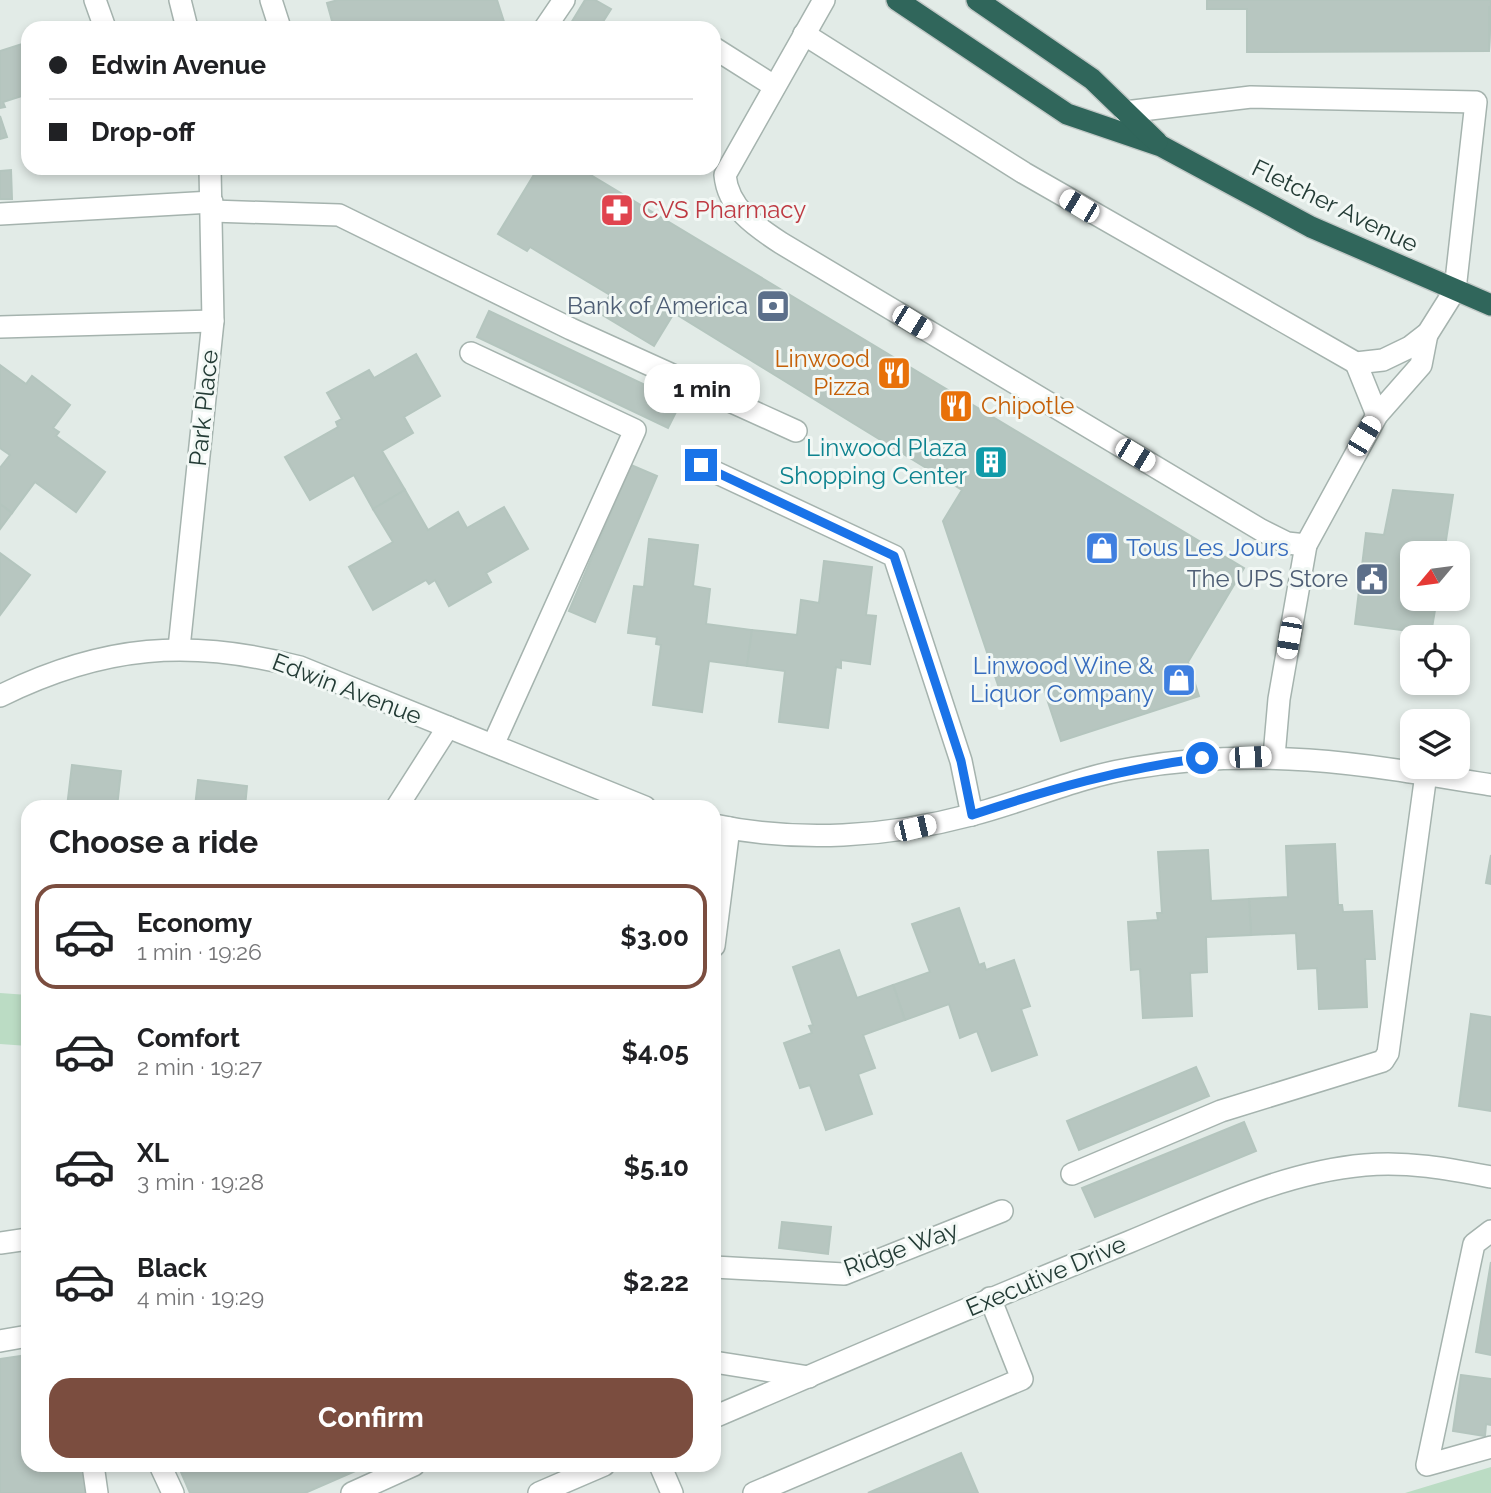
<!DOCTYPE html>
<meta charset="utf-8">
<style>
:root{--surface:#fff;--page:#f6f6f6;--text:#202124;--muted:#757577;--line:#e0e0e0;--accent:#7b4d3f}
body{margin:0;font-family:Raleway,sans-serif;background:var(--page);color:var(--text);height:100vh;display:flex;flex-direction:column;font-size:26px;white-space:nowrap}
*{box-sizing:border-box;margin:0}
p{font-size:23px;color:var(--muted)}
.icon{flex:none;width:38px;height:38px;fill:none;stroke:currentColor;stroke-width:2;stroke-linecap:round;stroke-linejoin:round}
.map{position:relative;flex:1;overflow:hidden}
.sheet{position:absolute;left:21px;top:800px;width:700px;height:672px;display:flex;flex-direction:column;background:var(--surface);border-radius:21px;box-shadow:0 4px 10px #0003}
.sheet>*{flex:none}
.banner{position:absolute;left:21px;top:21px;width:700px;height:154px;border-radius:21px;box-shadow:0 4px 10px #0003;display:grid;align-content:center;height:154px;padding:0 28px;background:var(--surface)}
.needle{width:46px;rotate:241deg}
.controls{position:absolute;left:1400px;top:541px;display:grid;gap:14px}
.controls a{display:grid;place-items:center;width:70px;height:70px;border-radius:14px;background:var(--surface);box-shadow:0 4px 10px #0003;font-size:35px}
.end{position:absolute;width:32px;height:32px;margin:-16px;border:9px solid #1a73e8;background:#fff;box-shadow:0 0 0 4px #fff}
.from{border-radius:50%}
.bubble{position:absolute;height:49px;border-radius:21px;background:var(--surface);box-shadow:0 4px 10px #0003;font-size:23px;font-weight:700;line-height:49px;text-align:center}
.car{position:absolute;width:21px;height:42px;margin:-21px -10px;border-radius:9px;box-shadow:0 0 5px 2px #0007;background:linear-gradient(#fff 24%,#345 0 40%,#fff 0 76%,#345 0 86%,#fff 0)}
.banner b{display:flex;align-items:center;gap:24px;height:66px;font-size:26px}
.banner b+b{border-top:2px solid var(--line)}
.banner i{width:18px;height:18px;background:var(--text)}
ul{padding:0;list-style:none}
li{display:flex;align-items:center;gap:21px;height:105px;margin:0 14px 10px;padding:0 14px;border:4px solid transparent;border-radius:21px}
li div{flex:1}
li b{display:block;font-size:26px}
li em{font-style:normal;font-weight:700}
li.on{border-color:var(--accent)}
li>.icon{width:63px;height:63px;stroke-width:1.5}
h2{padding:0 28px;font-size:32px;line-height:84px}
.primary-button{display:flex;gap:14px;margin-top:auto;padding:14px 28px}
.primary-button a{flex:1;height:80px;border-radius:21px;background:var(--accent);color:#fff;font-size:28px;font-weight:700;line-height:80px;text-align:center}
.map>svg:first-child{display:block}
.green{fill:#bbdcc4}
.building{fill:#b7c6c0;stroke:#b4c5be;stroke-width:2}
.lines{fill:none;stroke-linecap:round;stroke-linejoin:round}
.minor-casing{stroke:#a5b3ae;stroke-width:24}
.highway-casing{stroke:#c1c8c6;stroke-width:24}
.minor{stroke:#fff;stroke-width:21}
.highway{stroke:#30665b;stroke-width:21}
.route{stroke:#1a73e8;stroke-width:9}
.labels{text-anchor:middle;stroke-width:6;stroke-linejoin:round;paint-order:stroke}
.street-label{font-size:24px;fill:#233b35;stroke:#f2f8f5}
.health-label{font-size:24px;fill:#be3a42;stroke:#f2f8f5;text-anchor:start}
.service-label{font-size:24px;fill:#4e5e75;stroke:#f2f8f5;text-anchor:end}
.food-label{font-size:24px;fill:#c56008;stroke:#f2f8f5;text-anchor:end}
.culture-label{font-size:24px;fill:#0d838f;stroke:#f2f8f5;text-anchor:end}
.shop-label{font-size:24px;fill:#366cbe;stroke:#f2f8f5;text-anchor:start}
</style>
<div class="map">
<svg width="1491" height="1493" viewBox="0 0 1491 1493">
<rect width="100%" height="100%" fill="#e2ebe7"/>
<!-- green -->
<g class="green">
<polygon points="0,993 28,995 28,1046 0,1044"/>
<polygon points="1491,1467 1491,1493 1405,1493"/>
</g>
<!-- building -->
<g class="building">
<polygon points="338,0 497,0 506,28 334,28 327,3"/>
<polygon points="585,0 595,0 611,9 599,28 568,28"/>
<polygon points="1207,0 1491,0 1489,51 1247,52 1247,9 1207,9"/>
<polygon points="1489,7 1491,7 1489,51"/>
<polygon points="28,42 28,94 3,102 5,107 0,108 0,51"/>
<polygon points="0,116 7,137 0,139"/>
<polygon points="538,168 579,168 1244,568 1188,662 1199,696 1061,741 1042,684 1002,697 943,521 962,490 674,313 654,346 599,313 610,295 530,247 527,251 498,234"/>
<polygon points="11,170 12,199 0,199 0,171"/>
<polygon points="489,311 681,402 668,428 477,337"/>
<polygon points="416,354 440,396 404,417 413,433 382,451 405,490 373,509 354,475 310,500 285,457 338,427 336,422 342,419 327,393 369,370 374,378"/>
<polygon points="0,365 26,384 32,376 70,405 53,428 59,432 56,436 105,472 76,512 35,482 12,513 0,504 0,468 10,455 0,448"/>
<polygon points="631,465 657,476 595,622 569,611"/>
<polygon points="405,490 428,530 458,512 467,528 504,507 528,549 486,573 491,582 449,606 435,580 429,584 426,580 373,610 349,567 393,542 373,509"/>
<polygon points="1393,490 1453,495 1444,553 1412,553 1412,598 1437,598 1431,634 1355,624 1366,533 1384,535"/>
<polygon points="0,504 12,513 0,529"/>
<polygon points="649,539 698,545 693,586 710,589 706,624 752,630 747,666 709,661 702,712 653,705 661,645 656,644 657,637 628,633 634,586 644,587"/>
<polygon points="0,553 30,575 0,615"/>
<polygon points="824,561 872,567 866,615 876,616 870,664 841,660 841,668 836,667 828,728 779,722 785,671 747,666 752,630 797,635 801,600 819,603"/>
<polygon points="72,765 121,771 117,807 67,807"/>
<polygon points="198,780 247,786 245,807 195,807"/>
<polygon points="1335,844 1338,905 1342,905 1343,912 1372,911 1375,959 1365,959 1367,1007 1319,1009 1317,968 1298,969 1296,933 1251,935 1249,899 1288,897 1286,846"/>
<polygon points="1208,850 1211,901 1249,899 1251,935 1206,937 1207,972 1190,973 1192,1016 1143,1018 1140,969 1131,970 1128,922 1158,920 1157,913 1162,913 1158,852"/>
<polygon points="1491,855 1491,884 1486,883"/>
<polygon points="959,908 979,965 984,963 986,970 1014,960 1030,1006 1021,1009 1037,1055 992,1071 977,1031 960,1038 949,1004 905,1020 893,985 930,972 912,924"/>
<polygon points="839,950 857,998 893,985 905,1020 863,1035 875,1068 858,1074 872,1114 826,1130 810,1085 800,1088 784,1043 812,1033 809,1026 813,1025 793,967"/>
<polygon points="1471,1014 1491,1017 1491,1111 1459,1106"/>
<polygon points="1196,1067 1209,1096 1079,1150 1067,1121"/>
<polygon points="1244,1122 1256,1151 1095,1217 1082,1188"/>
<polygon points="782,1222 831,1227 828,1254 779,1248"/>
<polygon points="1491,1262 1491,1355 1476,1352"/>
<polygon points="28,1355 28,1465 77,1465 78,1470 83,1469 86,1493 0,1493 0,1359"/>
<polygon points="1461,1375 1491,1379 1491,1425 1486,1424 1485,1436 1453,1431"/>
<polygon points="961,1453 978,1493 868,1493"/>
<polygon points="178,1465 369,1465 305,1493 190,1493"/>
</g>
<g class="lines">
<!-- minor casing -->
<g class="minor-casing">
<g id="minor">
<polyline points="95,0 105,28"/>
<polyline points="180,0 187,28"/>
<polyline points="271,0 280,28"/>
<path d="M824,0L725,175C728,208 755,226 781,243L1261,530L1287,543L1306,545"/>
<polyline points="545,28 564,0"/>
<polyline points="804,34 1024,173 1356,363 1383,360 1410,347 1428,333 1455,290 1476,102 1251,97 1125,112"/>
<polyline points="714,48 774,86"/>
<polyline points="212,211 339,215 571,329 796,431"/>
<polyline points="0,214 212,202"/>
<polyline points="0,327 213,321"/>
<polyline points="471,353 635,430 493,745"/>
<polyline points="1356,363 1377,415"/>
<polyline points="700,465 894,556 961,761 972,815"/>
<polyline points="179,648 213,321 210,168"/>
<path d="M0,696C103,645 190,638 300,667L645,807"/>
<polyline points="1274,756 1279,699 1306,545 1377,415 1421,365 1427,334"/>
<polyline points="397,807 448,727"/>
<path d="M714,825C798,843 889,837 971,815C1026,801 1077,777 1134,768C1263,746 1364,764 1491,785"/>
<polyline points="714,946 729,828"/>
<polyline points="1072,1174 1221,1111 1383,1061 1388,1053 1426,774"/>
<polyline points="1491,1231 1474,1244 1427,1465 1491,1447"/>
<polyline points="0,1243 28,1239"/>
<polyline points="714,1267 844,1274 1002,1211"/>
<polyline points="0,1341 28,1336"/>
<polyline points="714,1362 809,1377"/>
<path d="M714,1417C852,1358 990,1298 1129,1242C1204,1211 1283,1172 1365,1165C1408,1161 1449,1169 1491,1177"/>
<polyline points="93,1465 97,1493"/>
<polyline points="160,1465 173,1493"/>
<polyline points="660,1465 672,1493"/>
<polyline points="352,1493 414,1465"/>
<polyline points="539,1493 604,1465"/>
<polyline points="754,1493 1022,1379 990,1298"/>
</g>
</g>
<!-- highway casing -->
<g class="highway-casing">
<g id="highway">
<polyline points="897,0 1067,114 1161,146 1311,227 1491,305"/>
<polyline points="977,0 1092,79 1157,142"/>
</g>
</g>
<!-- minor -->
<use href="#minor" class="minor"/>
<!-- highway -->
<use href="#highway" class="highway"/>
</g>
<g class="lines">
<!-- route -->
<path class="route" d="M701,465L894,556L961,761L972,815C1050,789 1121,769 1202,758"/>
</g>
<!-- icons -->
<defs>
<g id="pharmacy-square" transform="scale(1.75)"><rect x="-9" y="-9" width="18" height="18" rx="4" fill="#e0444e" stroke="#f2f8f5"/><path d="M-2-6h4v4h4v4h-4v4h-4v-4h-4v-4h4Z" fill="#fff"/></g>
<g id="bank-square" transform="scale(1.75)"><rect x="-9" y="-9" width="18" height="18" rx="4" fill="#5c6f8a" stroke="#f2f8f5"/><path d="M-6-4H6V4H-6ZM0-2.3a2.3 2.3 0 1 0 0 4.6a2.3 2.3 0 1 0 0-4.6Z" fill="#fff"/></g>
<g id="restaurant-square" transform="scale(1.75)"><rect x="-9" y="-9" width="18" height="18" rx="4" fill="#e8710a" stroke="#f2f8f5"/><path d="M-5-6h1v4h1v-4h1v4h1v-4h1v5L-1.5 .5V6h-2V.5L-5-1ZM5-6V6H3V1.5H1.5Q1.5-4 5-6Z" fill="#fff"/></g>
<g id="building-square" transform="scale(1.75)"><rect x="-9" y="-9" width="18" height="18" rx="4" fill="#0f9aa8" stroke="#f2f8f5"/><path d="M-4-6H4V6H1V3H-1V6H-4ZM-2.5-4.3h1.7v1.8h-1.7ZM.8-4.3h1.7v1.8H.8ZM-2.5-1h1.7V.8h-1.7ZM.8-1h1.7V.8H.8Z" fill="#fff"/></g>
<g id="shop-square" transform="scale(1.75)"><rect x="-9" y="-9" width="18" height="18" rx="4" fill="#3f7fe0" stroke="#f2f8f5"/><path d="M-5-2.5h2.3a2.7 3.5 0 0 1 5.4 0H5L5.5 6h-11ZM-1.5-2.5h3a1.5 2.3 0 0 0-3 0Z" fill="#fff"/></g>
<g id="civic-square" transform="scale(1.75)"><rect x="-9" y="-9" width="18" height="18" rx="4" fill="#5c6f8a" stroke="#f2f8f5"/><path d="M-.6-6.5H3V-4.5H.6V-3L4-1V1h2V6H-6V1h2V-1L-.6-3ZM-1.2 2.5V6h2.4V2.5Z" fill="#fff"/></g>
</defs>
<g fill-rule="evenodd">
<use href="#pharmacy-square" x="617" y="210"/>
<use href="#bank-square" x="773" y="306"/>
<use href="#restaurant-square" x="894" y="373"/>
<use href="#restaurant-square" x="956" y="406"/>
<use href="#building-square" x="991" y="462"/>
<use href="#shop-square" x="1102" y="548"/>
<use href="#civic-square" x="1372" y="579"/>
<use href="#shop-square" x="1179" y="680"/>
</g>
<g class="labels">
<!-- street labels -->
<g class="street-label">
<text transform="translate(1335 206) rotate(26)" y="8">Fletcher Avenue</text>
<text transform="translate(204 408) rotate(-84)" y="8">Park Place</text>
<text transform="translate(347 689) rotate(21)" y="8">Edwin Avenue</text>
<text transform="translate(901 1249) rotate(-20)" y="8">Ridge Way</text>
<text transform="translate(1046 1276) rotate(-23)" y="8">Executive Drive</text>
</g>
<!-- health labels -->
<g class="health-label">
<text x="642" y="218">CVS Pharmacy</text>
</g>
<!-- service labels -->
<g class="service-label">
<text x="748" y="314">Bank of America</text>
<text x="1348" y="587">The UPS Store</text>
</g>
<!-- food labels -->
<g class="food-label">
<text x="870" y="367">Linwood<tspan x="870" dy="28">Pizza</tspan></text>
<text x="981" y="414" text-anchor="start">Chipotle</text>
</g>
<!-- culture labels -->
<g class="culture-label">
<text x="967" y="456">Linwood Plaza<tspan x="967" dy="28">Shopping Center</tspan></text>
</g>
<!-- shop labels -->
<g class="shop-label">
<text x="1126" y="556">Tous Les Jours</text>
<text x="1154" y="674" text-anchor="end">Linwood Wine &amp;<tspan x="1154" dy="28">Liquor Company</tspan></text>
</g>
</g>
</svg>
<div class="controls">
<a><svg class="needle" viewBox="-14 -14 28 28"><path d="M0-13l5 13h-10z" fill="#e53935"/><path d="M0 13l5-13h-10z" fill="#757577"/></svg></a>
<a><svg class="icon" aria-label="locate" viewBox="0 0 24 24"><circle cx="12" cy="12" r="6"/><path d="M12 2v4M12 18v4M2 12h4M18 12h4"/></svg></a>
<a><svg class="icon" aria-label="layers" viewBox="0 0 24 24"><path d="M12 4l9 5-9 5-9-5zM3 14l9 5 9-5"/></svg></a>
</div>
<i class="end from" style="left:1202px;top:758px"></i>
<i class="end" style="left:701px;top:465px"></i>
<div class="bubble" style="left:644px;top:364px;width:116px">1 min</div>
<i class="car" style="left:1079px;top:206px;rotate:301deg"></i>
<i class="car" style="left:912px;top:322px;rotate:122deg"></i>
<i class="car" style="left:1364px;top:436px;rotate:31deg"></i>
<i class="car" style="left:1135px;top:455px;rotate:121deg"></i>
<i class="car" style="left:1289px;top:638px;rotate:190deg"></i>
<i class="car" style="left:1250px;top:757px;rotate:88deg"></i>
<i class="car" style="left:915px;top:828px;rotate:77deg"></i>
<div class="banner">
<b><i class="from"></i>Edwin Avenue</b>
<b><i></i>Drop-off</b>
</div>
<section class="sheet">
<h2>Choose a ride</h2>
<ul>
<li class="on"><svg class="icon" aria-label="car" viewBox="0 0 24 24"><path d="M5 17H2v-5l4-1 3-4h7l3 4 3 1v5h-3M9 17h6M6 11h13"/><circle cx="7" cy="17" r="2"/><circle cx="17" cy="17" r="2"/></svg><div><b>Economy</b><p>1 min · 19:26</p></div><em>$3.00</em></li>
<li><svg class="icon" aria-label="car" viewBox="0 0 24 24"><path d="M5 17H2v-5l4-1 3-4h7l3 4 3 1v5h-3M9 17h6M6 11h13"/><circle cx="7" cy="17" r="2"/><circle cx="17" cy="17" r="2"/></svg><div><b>Comfort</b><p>2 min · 19:27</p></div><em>$4.05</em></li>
<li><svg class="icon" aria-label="car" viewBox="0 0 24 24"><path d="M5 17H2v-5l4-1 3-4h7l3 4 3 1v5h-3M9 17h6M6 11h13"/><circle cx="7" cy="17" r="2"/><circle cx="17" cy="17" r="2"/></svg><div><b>XL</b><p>3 min · 19:28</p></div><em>$5.10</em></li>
<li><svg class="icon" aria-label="car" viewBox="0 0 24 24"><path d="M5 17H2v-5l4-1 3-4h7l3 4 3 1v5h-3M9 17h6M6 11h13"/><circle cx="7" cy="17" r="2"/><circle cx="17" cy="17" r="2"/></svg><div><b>Black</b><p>4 min · 19:29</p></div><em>$2.22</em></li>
</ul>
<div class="primary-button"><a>Confirm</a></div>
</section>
</div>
